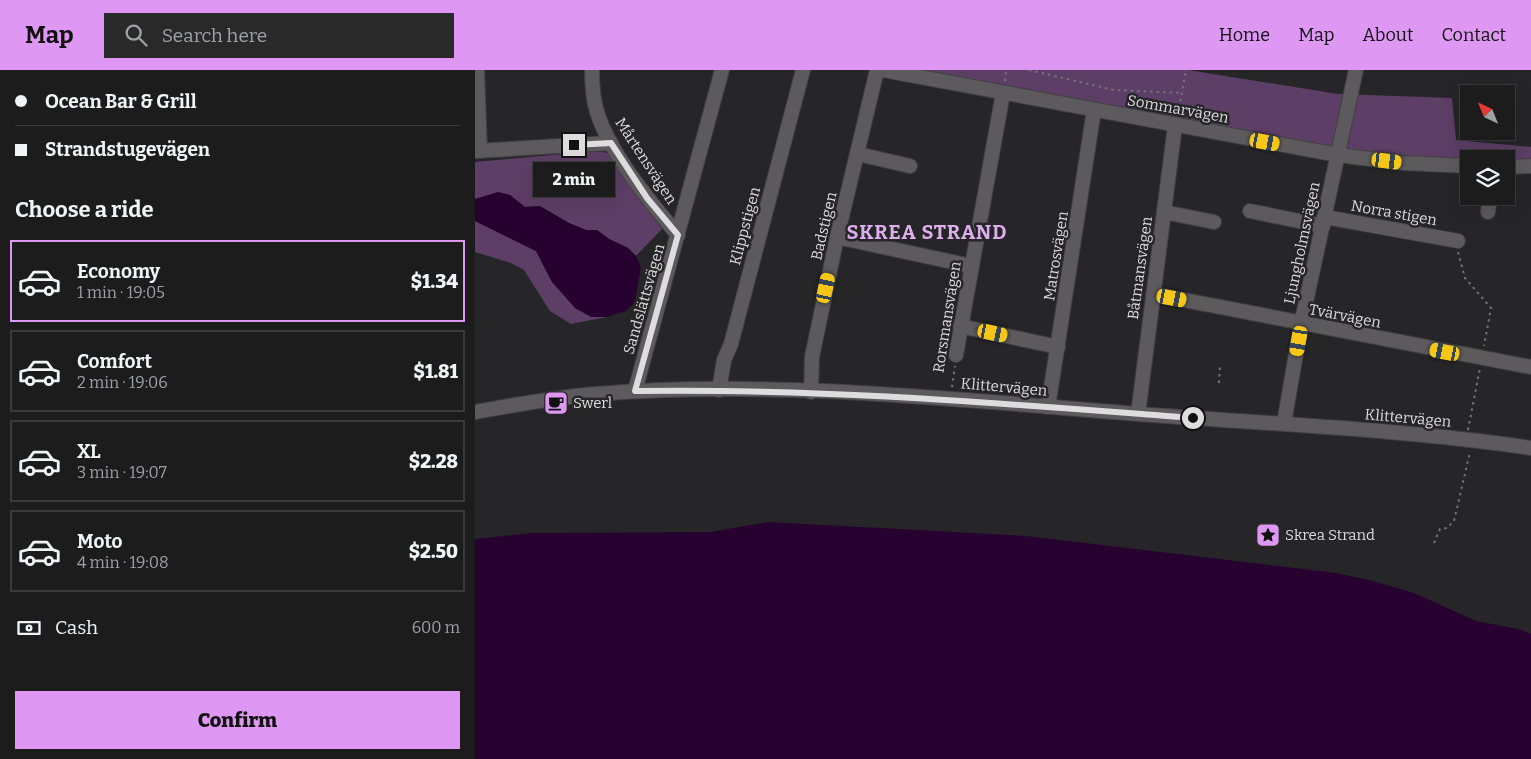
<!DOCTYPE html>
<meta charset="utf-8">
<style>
:root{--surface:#1c1c1d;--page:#29292a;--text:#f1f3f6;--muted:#a0a1a4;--line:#3a3a3b;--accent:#de98f3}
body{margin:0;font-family:Bitter,serif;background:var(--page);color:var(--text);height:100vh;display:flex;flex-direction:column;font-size:19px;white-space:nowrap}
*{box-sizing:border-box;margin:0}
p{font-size:16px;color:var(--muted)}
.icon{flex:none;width:28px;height:28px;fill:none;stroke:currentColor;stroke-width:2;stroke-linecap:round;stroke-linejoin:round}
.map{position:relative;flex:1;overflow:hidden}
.panel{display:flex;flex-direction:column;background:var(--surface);width:475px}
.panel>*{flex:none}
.hud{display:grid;align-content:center;height:110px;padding:0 15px;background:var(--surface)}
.needle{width:32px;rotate:317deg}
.fabs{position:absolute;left:985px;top:15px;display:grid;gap:10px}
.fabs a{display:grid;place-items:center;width:55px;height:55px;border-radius:0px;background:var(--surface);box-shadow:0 5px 20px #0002,0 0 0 1px var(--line);font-size:25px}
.end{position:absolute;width:22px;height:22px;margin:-11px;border:6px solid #deddde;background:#111;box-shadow:0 0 0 2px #111}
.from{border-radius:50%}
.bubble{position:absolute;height:35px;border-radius:0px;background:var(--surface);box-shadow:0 5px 20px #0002,0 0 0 1px var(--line);font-size:16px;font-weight:800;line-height:35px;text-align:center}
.car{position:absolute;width:15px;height:30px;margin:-15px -8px;border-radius:6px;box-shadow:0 0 4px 1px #0007;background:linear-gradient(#f5c518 24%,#345 0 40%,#f5c518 0 76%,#345 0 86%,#f5c518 0)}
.hud b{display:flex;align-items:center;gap:18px;height:48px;font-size:19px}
.hud b+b{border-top:1px solid var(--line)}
.hud i{width:12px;height:12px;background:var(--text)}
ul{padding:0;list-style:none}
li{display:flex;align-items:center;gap:15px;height:82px;margin:0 10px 8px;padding:0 5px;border:2px solid var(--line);border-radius:0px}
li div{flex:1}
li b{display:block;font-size:19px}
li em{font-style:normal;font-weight:800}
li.current{border-color:var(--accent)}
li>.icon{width:45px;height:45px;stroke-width:1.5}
h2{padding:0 15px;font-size:22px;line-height:60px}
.pay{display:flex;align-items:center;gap:12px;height:55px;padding:0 15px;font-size:19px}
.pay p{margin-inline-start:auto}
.cta{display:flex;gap:10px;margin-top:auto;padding:10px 15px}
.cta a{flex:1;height:58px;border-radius:0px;background:var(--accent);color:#111;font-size:20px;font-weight:800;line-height:58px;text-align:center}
header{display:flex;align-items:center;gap:30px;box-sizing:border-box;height:70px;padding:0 25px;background:var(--accent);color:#111}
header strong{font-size:24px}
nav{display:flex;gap:28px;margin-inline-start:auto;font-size:18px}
.search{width:350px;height:45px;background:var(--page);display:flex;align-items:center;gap:12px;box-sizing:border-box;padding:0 18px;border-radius:0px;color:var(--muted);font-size:19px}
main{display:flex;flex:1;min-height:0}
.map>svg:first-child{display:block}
.green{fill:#5d3e66}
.water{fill:#270231}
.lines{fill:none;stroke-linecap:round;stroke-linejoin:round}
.minor-casing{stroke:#414041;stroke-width:16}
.path{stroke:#747375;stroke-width:2;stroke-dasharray:2.5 4;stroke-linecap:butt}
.minor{stroke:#5c5a5d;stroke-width:14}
.route{stroke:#deddde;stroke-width:6}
.labels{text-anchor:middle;stroke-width:5;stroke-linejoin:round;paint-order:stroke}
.street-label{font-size:15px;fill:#deddde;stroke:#262527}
.poi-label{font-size:15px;fill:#deddde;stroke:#262527;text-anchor:start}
.district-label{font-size:20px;font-weight:bold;letter-spacing:1px;fill:#deaeed;stroke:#262527}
</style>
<header>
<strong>Map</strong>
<div class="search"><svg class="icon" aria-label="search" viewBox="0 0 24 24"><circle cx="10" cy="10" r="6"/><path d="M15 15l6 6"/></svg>Search here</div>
<nav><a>Home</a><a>Map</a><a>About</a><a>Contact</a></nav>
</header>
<main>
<section class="panel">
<div class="hud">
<b><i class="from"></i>Ocean Bar &amp; Grill</b>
<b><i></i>Strandstugevägen</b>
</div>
<h2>Choose a ride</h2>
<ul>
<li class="current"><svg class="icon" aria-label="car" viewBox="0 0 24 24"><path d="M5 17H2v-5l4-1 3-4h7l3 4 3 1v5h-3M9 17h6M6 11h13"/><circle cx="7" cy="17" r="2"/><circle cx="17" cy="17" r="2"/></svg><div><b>Economy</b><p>1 min · 19:05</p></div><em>$1.34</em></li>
<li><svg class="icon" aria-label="car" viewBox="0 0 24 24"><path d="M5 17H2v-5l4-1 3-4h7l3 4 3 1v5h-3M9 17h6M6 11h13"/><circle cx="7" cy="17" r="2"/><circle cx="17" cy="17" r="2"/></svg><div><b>Comfort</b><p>2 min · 19:06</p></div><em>$1.81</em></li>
<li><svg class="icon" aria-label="car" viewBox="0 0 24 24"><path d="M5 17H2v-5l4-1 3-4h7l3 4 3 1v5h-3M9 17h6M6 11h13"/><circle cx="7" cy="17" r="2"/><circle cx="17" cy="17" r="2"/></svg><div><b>XL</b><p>3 min · 19:07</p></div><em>$2.28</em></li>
<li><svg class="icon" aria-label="car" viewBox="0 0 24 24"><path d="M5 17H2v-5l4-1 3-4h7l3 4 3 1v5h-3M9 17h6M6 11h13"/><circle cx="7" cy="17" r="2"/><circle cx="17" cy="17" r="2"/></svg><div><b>Moto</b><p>4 min · 19:08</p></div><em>$2.50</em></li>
</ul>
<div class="pay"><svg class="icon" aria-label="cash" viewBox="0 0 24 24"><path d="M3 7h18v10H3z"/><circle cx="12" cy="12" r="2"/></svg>Cash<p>600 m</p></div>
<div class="cta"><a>Confirm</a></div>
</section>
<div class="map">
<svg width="1056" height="689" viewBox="0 0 1056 689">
<rect width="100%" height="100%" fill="#262527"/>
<!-- green -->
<g class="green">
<path d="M448,0H713L863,24L977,28L981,70L1056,77V101H1031V89H994V101H978C803,63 624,38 448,0Z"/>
<path d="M120,81L133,83L187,159L161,186L153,178L134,169L122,160H111L94,153L65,136L50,137C29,121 26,122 0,129V92Z"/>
<polygon points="0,151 61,181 77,212 116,246 132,247 96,254 75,241 49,200 36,193 0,182"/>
</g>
<!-- water -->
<g class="water">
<polygon points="23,122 35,125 50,137 65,136 94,153 111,160 122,160 134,169 153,178 161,186 166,197 160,232 151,241 132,247 116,247 100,238 77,212 61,181 0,151 0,129"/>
<polygon points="294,452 551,466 861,503 894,510 939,523 1001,551 1043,559 1056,564 1056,689 0,689 0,469 56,463 235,462"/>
</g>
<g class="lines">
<!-- minor casing -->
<g class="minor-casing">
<g id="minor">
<polyline points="2,0 5,81"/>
<path d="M117,0C117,14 118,29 122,42C135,84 175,132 203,165"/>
<polyline points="408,0 863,85 929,93 994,96"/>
<polyline points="0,81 136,73"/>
<polyline points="383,84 435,96"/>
<polyline points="1031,97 1056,96"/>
<polyline points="775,141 848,156"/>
<polyline points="689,142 739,152"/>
<polyline points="1013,142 1015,126"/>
<polyline points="850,147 983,171"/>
<polyline points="362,167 496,196"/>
<polyline points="678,224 1056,297"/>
<polyline points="485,256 583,277"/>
<polyline points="481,285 528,23"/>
<polyline points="244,320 249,290 256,274 328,0"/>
<polyline points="160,321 247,0"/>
<polyline points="336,322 337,287 362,167 402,0"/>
<polyline points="573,337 619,40"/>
<path d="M0,342C40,335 81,327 121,324C301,309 484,330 664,344C794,354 926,359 1056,378"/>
<polyline points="663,344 700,56"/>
<polyline points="809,353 826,255 881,0"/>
</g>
</g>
<!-- path -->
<g class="path">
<polyline points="554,0 639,20 707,23"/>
<polyline points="530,11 531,0"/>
<polyline points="703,44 711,0"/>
<polyline points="983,182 990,208 1016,238 1009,276"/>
<polyline points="744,313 745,294"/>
<polyline points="477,317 480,296"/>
<polyline points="993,360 1005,298"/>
<polyline points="959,473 965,459 972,458 979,451 995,382"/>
</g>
<!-- minor -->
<use href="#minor" class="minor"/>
</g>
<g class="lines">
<!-- route -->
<path class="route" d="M99,75L136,73L172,128L203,165L160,321C347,318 532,334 718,348"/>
</g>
<!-- icons -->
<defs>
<g id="cafe-square" transform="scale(1.25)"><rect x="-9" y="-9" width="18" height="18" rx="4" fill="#de98f3" stroke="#262527"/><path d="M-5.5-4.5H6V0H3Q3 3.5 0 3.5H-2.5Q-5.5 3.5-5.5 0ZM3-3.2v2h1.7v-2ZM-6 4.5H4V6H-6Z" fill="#111"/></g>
<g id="sight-square" transform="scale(1.25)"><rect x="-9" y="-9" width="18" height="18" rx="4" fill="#de98f3" stroke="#262527"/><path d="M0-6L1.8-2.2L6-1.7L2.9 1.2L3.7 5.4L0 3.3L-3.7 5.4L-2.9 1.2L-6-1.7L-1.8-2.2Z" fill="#111"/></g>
</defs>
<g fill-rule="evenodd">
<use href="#cafe-square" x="81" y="333"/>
<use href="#sight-square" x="793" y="465"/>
</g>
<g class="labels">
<!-- street labels -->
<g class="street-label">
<text transform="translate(703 39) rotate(10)" y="5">Sommarvägen</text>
<text transform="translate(171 91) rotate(57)" y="5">Mårtensvägen</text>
<text transform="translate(919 143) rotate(10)" y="5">Norra stigen</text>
<text transform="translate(270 156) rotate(-75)" y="5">Klippstigen</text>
<text transform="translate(349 156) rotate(-77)" y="5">Badstigen</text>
<text transform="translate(827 173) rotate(-78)" y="5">Ljungholmsvägen</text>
<text transform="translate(581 186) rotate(-81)" y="5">Matrosvägen</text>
<text transform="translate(665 198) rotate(-82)" y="5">Båtmansvägen</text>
<text transform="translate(169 229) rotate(-74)" y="5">Sandslättsvägen</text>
<text transform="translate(870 246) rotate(11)" y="5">Tvärvägen</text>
<text transform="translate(472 247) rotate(-81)" y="5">Rorsmansvägen</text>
<text transform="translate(529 317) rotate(5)" y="5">Klittervägen</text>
<text transform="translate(933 348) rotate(5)" y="5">Klittervägen</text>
</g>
<!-- poi labels -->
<g class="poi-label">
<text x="98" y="338">Swerl</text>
<text x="810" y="470">Skrea Strand</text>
</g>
<!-- district labels -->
<g class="district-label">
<text x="452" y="169">SKREA STRAND</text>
</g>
</g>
</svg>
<div class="fabs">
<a><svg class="needle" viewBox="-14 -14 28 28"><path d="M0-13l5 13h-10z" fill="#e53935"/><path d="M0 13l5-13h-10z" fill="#a0a1a4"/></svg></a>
<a><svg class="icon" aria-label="layers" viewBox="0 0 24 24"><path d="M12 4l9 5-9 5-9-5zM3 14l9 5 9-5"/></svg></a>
</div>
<i class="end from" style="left:718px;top:348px"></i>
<i class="end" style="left:99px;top:75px"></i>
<div class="bubble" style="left:58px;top:92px;width:82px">2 min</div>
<i class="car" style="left:790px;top:72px;rotate:100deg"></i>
<i class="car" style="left:912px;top:91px;rotate:97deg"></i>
<i class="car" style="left:351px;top:218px;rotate:12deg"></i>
<i class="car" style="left:697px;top:228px;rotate:101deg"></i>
<i class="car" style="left:518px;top:263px;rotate:102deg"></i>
<i class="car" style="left:824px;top:271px;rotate:190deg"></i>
<i class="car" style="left:970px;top:282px;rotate:281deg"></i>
</div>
</main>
